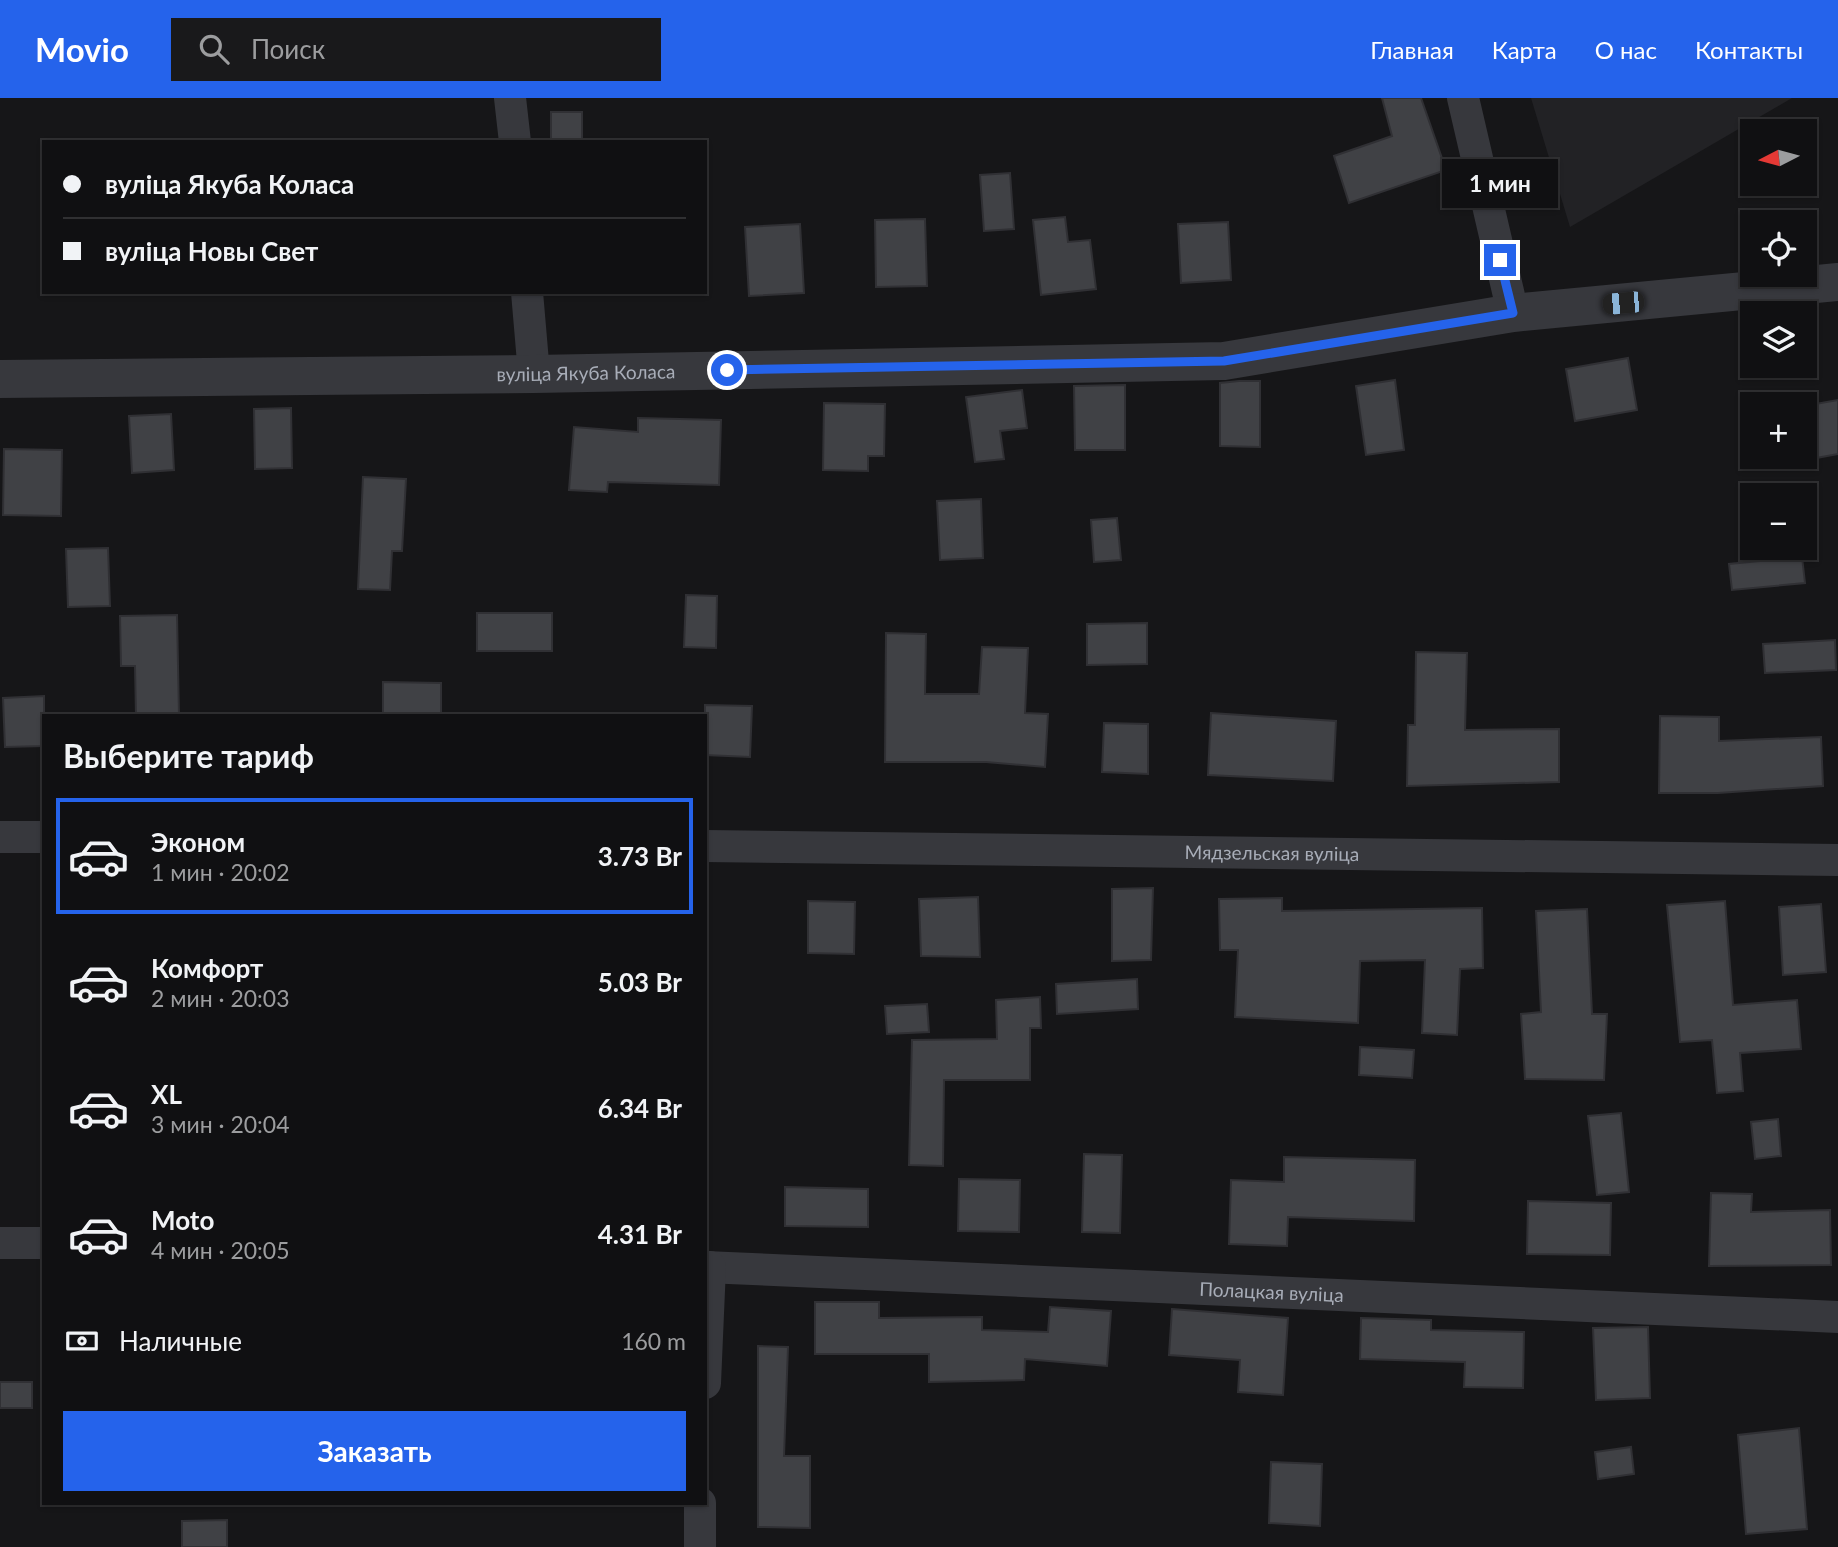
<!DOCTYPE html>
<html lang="ru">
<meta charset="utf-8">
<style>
:root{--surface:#101012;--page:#19191b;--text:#f1f3f6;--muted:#9c9d9f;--line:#303032;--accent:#2563eb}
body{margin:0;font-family:Lato,sans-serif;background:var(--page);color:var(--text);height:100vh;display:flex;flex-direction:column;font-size:26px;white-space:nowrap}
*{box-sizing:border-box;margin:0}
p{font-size:23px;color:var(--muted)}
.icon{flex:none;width:38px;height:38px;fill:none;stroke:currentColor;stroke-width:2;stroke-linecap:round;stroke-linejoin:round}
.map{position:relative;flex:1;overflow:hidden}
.panel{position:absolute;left:42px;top:616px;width:665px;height:791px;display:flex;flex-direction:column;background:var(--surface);border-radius:0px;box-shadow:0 2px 5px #0004,0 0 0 2px var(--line)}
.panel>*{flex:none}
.banner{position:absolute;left:42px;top:42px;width:665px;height:154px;border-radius:0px;box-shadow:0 2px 5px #0004,0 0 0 2px var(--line);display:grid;align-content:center;height:154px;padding:0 21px;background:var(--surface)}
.needle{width:46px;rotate:264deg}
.fabs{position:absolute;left:1740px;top:21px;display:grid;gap:14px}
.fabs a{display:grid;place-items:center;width:77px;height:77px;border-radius:0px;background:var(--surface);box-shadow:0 2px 5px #0004,0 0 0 2px var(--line);font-size:35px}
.end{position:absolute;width:32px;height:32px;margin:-16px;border:9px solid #2563eb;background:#fff;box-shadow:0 0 0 4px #fff}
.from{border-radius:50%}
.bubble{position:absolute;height:49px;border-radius:0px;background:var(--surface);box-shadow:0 2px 5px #0004,0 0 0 2px var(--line);font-size:23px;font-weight:700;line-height:49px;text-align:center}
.car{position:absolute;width:21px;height:42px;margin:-21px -10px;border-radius:9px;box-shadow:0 0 5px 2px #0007;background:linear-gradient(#222 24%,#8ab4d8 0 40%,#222 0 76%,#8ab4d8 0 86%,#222 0)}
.banner b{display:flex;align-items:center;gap:24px;height:66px;font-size:26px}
.banner b+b{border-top:2px solid var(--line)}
.banner i{width:18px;height:18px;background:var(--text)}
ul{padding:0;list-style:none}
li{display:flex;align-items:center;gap:21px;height:116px;margin:0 14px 10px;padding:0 7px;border:4px solid transparent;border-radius:0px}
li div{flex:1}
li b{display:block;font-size:26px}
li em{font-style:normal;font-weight:700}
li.on{border-color:var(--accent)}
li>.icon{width:63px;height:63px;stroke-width:1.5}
h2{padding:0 21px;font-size:32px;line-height:84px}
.pay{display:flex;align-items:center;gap:18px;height:77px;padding:0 21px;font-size:26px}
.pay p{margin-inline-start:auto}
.action{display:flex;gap:14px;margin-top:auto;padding:14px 21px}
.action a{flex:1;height:80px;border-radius:0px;background:var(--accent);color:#fff;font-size:28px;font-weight:700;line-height:80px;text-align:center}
header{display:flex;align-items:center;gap:42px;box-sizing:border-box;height:98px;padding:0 35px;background:var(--accent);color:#fff}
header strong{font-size:33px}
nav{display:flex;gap:38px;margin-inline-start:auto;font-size:24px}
.search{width:490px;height:63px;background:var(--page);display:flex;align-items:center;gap:18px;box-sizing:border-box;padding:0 24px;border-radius:0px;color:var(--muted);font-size:26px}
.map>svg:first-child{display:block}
.built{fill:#222225}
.building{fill:#404145;stroke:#303034;stroke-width:2}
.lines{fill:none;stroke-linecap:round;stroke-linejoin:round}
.minor{stroke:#37383d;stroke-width:32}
.tertiary{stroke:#37383d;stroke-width:38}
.route{stroke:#2563eb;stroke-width:9}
.labels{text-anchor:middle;stroke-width:7;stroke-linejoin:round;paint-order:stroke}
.street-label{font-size:19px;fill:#a8adb8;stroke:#111113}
</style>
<header>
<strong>Movio</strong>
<div class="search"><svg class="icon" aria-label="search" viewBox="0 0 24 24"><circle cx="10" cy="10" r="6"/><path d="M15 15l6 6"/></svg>Поиск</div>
<nav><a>Главная</a><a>Карта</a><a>О нас</a><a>Контакты</a></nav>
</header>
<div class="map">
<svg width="1838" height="1449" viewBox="0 0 1838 1449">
<rect width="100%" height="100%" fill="#161618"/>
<!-- built -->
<polygon class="built" points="1531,0 1792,0 1570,129"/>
<!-- building -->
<g class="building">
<polygon points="1382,0 1421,0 1446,72 1349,105 1334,58 1392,38"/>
<rect x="551" y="14" width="31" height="30"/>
<polygon points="1010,75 1014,131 984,133 980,77"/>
<polygon points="1065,119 1068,144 1090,142 1096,191 1041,197 1033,122"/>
<polygon points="925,121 927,188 876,189 875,122"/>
<polygon points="1228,124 1231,182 1181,185 1178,126"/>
<polygon points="800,126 804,195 749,198 745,129"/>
<polygon points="1628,260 1637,312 1575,323 1566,271"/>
<polygon points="1395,282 1404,352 1366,357 1356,288"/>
<polygon points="1239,283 1260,283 1260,349 1220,348 1220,285"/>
<polygon points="1125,287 1125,352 1075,352 1074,288"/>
<polygon points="1022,292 1027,330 1000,333 1004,361 975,364 966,299"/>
<polygon points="1838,302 1838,356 1811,361 1804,308"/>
<polygon points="824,305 885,306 884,358 868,358 868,373 823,372"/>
<polygon points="291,310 292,370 255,371 254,311"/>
<polygon points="171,316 174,372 132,375 129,318"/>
<polygon points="638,320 721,322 719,387 608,384 607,394 569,392 574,329 638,334"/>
<polygon points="4,351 62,352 61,418 3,417"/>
<polygon points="363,379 406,381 402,453 392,453 390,492 358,491"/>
<polygon points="981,401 983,460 940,462 937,403"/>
<polygon points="1117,420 1121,462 1094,464 1091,422"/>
<polygon points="108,450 110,508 68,509 66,451"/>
<polygon points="1802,459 1805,485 1732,492 1729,466"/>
<polygon points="686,497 717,498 716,550 684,549"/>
<rect x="477" y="515" width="75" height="38"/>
<polygon points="177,517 179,618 136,618 135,568 121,568 120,518"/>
<polygon points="1147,525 1147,566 1087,567 1087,526"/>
<polygon points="886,535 926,536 925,596 979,596 982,549 1028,550 1025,615 1048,616 1045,669 986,664 885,664"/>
<polygon points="1835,542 1836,572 1765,575 1763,546"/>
<polygon points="1416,554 1467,555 1465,632 1559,631 1559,684 1407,688 1408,627 1415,627"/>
<polygon points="383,584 441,585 441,618 383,618"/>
<polygon points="44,598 44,648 5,649 3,600"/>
<polygon points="705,607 752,608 750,659 705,657"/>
<polygon points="1211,615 1336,623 1333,683 1208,677"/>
<polygon points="1660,618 1719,619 1719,643 1821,639 1823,688 1718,695 1659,695"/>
<polygon points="1104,625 1148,626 1148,676 1102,674"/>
<polygon points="1153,790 1151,862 1112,863 1112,791"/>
<polygon points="978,799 980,859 921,858 919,801"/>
<polygon points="1282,800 1282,813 1482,810 1483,870 1460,871 1457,937 1422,935 1425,862 1360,863 1358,925 1235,919 1238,852 1220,852 1219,801"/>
<polygon points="808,803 855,804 854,856 808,855"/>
<polygon points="1725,803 1733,907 1797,902 1801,951 1740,955 1743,993 1717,995 1712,942 1680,944 1667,807"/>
<polygon points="1821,806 1826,874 1783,877 1779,809"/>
<polygon points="1587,811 1592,916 1607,916 1604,982 1525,981 1521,916 1541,914 1536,813"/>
<polygon points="1137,881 1138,911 1057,916 1056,886"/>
<polygon points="1040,899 1041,930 1030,930 1030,982 944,982 943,1068 909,1067 912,942 997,941 996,902"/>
<polygon points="927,906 929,934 887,936 885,908"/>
<polygon points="1360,949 1414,952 1412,980 1359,977"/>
<polygon points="1621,1015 1629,1094 1597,1097 1588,1018"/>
<polygon points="1778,1021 1781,1058 1755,1061 1751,1024"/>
<polygon points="1084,1056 1122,1057 1120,1135 1082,1134"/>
<polygon points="1284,1059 1415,1062 1414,1123 1288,1119 1287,1148 1229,1146 1231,1082 1284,1084"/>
<polygon points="959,1081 1020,1082 1019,1134 958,1133"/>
<polygon points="785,1089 868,1091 868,1129 785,1128"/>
<polygon points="1711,1095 1752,1096 1751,1114 1830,1112 1831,1167 1709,1168"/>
<polygon points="1528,1103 1611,1105 1610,1157 1527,1156"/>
<polygon points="815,1204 879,1204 879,1220 982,1219 982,1232 1048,1234 1050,1209 1111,1213 1107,1268 1025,1261 1024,1282 929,1284 929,1256 815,1256"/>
<polygon points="1172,1211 1288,1220 1283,1297 1238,1294 1240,1262 1169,1257"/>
<polygon points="1361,1220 1431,1222 1431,1232 1524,1234 1523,1290 1464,1289 1465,1264 1360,1261"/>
<polygon points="1648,1229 1650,1300 1596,1302 1593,1230"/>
<polygon points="758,1248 788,1249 784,1358 810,1358 810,1430 758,1429"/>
<rect x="0" y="1284" width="32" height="26"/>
<polygon points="1799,1330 1807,1431 1746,1436 1738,1337"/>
<polygon points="1631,1349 1634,1376 1598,1381 1595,1354"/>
<polygon points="1271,1364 1322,1366 1320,1428 1269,1425"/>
<polygon points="227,1422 227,1449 182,1449 182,1423"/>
</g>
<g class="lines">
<!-- minor -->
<g class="minor">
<polyline points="510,0 515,44"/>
<polyline points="1463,0 1513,215"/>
<polyline points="527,194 534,276"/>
<polyline points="0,739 44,739"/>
<path id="s1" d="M705,748L1838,762"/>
<polyline points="0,1145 44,1145"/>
<path id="s2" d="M705,1169L1838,1219"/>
<polyline points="705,1285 710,1169"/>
<polyline points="700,1449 700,1405"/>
</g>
<!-- tertiary -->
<path class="tertiary" id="s3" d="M0,281L534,276L1224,263L1513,215L1838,184"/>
</g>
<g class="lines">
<!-- route -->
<polyline class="route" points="727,272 1224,263 1513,215 1500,162"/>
</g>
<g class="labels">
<!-- street labels -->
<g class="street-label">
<text dy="7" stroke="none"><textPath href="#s3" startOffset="586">вуліца Якуба Коласа</textPath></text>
<text dy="7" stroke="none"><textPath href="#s1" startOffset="567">Мядзельская вуліца</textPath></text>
<text dy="7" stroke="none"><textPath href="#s2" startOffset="567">Полацкая вуліца</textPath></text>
</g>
</g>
</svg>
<div class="fabs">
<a><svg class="needle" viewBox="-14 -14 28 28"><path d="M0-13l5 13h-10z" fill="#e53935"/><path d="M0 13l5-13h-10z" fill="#9c9d9f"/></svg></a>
<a><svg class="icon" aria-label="locate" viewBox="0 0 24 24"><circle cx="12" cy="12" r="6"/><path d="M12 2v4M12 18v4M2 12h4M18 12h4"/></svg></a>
<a><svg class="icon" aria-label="layers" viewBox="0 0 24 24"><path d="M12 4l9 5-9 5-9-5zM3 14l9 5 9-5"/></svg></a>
<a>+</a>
<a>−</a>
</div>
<i class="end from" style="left:727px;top:272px"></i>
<i class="end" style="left:1500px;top:162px"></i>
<div class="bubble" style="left:1442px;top:61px;width:116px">1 мин</div>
<i class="car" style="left:1623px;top:205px;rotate:265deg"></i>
<div class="banner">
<b><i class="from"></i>вуліца Якуба Коласа</b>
<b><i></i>вуліца Новы Свет</b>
</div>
<section class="panel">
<h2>Выберите тариф</h2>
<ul>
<li class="on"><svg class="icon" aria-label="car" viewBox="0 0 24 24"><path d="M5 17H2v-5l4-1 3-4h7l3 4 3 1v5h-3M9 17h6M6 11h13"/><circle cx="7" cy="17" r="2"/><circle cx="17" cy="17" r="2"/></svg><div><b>Эконом</b><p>1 мин · 20:02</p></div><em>3.73 Br</em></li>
<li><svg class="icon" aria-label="car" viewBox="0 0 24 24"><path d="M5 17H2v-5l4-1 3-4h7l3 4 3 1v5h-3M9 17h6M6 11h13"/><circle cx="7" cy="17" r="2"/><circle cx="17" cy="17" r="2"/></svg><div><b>Комфорт</b><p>2 мин · 20:03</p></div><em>5.03 Br</em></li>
<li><svg class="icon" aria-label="car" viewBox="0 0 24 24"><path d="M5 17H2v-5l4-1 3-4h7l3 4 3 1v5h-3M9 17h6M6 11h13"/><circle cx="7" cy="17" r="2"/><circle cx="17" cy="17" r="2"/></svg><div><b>XL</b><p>3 мин · 20:04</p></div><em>6.34 Br</em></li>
<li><svg class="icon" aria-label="car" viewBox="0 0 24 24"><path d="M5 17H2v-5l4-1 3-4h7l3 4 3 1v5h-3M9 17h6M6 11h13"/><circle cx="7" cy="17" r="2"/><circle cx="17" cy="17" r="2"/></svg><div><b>Moto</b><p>4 мин · 20:05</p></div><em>4.31 Br</em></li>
</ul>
<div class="pay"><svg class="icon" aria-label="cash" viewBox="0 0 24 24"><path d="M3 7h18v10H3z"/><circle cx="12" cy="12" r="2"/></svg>Наличные<p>160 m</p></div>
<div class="action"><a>Заказать</a></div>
</section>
</div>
